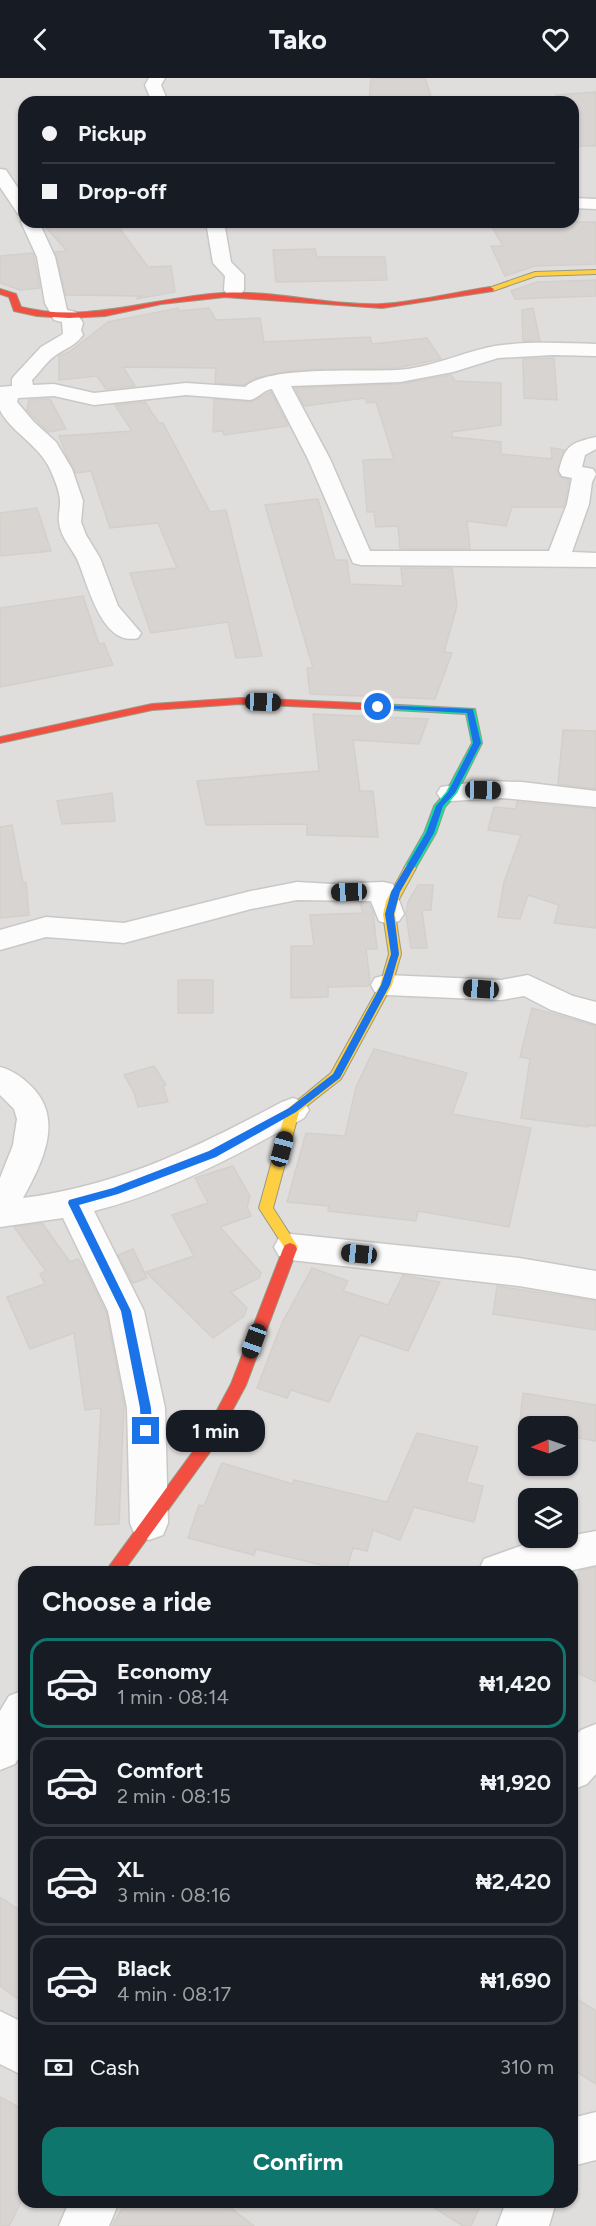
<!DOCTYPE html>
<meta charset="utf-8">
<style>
:root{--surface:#171b24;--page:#20242c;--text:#f1f3f6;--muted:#9ea1a6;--line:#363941;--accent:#0f766e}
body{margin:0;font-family:Figtree,sans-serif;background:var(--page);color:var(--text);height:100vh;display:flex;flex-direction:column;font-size:22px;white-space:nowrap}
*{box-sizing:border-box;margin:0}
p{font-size:20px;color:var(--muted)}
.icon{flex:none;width:33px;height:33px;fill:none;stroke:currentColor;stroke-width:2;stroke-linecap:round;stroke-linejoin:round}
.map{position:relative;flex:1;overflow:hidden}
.details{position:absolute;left:18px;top:1488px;width:560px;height:642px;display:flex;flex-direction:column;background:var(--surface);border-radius:18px;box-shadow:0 2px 4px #0004}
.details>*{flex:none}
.hud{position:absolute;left:18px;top:18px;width:561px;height:132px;border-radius:18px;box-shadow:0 2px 4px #0004;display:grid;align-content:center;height:132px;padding:0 24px;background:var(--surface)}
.needle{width:39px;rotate:268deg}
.controls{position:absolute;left:518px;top:1338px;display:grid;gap:12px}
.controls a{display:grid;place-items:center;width:60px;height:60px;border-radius:12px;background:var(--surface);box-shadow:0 2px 4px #0004;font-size:30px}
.end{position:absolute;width:27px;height:27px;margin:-14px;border:8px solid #1a73e8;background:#fff;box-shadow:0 0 0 3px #fff}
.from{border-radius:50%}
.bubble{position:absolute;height:42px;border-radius:18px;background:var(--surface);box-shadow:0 2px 4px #0004;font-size:20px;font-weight:700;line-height:42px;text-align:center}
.car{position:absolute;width:18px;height:36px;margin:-18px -9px;border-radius:8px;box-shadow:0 0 4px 2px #0007;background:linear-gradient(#222 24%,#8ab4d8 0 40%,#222 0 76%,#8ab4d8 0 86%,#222 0)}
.hud b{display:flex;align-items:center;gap:21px;height:57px;font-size:22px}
.hud b+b{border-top:2px solid var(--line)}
.hud i{width:15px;height:15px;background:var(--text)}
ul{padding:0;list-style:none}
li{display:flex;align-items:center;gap:18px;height:90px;margin:0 12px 9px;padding:0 12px;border:3px solid var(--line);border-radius:18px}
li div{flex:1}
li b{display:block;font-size:22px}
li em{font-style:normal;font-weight:700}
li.on{border-color:var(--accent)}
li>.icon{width:54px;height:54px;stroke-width:1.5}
h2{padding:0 24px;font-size:27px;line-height:72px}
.pay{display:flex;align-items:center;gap:15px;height:66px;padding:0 24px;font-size:22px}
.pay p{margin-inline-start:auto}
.button{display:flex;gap:12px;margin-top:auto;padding:12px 24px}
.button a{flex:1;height:69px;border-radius:18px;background:var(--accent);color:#fff;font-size:24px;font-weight:700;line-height:69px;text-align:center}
header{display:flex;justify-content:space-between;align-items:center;height:78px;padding:0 24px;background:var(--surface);font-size:27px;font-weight:700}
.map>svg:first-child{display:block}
.residential{fill:#dfdedc;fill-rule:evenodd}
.building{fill:#d7d4d2;stroke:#d3d0cc;stroke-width:1.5}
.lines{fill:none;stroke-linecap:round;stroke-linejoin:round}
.street-casing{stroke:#c9c8c7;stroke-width:3}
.fast-casing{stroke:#999a82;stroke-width:2}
.slow-casing{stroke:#999a82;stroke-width:2}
.jam-casing{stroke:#999a82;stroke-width:2}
.street{fill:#fdfcfc;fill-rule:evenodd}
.fast{fill:#16e098;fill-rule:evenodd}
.slow{fill:#ffcf43;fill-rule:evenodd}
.jam{fill:#f24e42;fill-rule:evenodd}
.route{fill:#1a73e8}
</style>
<header><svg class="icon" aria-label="back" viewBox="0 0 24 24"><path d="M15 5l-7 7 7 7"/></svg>Tako<svg class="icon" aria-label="heart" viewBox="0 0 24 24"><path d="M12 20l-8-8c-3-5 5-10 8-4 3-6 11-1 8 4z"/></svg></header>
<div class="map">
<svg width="596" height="2148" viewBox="0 0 596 2148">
<rect width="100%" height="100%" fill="#f0eeeb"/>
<!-- residential -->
<path class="residential" d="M0,0H596V2148H0ZM24,24H573V144H24ZM528,1348H567V1388H528ZM528,1420H567V1460H528ZM24,1494H572V2124H24Z"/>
<!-- building -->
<g class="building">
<polygon points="371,0 425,0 433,24 369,24"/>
<polygon points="596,14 596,68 573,68 573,24 559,24 556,17"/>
<polygon points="41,144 115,144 148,189 171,188 175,214 136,221 141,218 66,217 55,174 67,173"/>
<polygon points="489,144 596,144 596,186 535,188 505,198 491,168 503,168"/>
<polygon points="315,171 317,179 385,179 387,202 276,204 273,172"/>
<polygon points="33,175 40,210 20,212 0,205 0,178"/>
<polygon points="596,202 596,218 515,221 511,213 537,204"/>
<polygon points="178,230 179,233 209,230 216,242 260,240 264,264 370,259 372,266 427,260 441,281 397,290 294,292 256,300 244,307 215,305 216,290 123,289 135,308 106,311 97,298 59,302 59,278 69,274 108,244"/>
<polygon points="533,230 540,263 523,263 522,232"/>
<polygon points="554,280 557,322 524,320 523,281"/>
<polygon points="451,297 455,303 501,305 501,347 452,354 452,359 501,364 501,376 552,381 551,370 565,372 557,392 560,399 569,402 565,425 563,429 512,429 506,448 467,443 470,471 400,471 398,448 376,449 374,434 367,434 363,382 394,381 376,324 367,325 365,320 304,328 295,310 400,306"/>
<polygon points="271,314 288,348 224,357 222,353 213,354 214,321 251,324"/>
<polygon points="50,321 66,351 48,354 27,332 29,322"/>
<polygon points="145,324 159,345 163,345 210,434 226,432 262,578 236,580 228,544 151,555 130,495 177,490 158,445 110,450 91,393 76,395 66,376 59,358 132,353 115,327"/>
<polygon points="318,421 335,482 347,482 350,506 403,508 401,490 452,490 457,528 444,574 452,575 435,621 310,616 307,590 313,590 265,427"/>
<polygon points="37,430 51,473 0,478 0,435"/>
<polygon points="83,518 99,566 104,565 113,587 0,609 0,530"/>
<polygon points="313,636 428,641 419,666 353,662 360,713 373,713 378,759 307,757 307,746 206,747 197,703 319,693"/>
<polygon points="563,652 596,653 596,711 558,706"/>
<polygon points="112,715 115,743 62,746 57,723"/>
<polygon points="517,724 596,731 596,850 554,845 559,827 528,817 520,841 498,839 504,804 521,757 488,752 494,729 516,731"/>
<polygon points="12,747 23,805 26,804 29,837 0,840 0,749"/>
<polygon points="418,807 433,807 431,832 422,832 427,870 411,870 406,836 408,824"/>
<polygon points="360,825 369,825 373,833 377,871 366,871 370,903 368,908 328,909 328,919 291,920 291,868 314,868 310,837 363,835"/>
<rect x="178" y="902" width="35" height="33"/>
<polygon points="532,930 596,948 596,1048 588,1047 588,1049 521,1040 530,981 520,979"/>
<polygon points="374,971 467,995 452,1036 531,1050 509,1149 418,1133 416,1143 328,1133 329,1128 287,1124 306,1055 345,1058 356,1009"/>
<polygon points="154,988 166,1007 163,1008 168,1024 138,1029 134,1014 124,997"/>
<polygon points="233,1088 250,1118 247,1129 251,1138 220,1149 261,1195 259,1200 231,1214 247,1230 244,1238 213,1260 146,1194 194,1178 172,1137 208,1125 195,1100"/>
<polygon points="42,1145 70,1184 78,1181 84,1189 106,1234 124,1326 119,1446 95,1447 101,1330 85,1332 74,1255 30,1271 7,1219 45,1206 40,1196 46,1193 14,1149"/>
<polygon points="133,1171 147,1200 133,1205 118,1177"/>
<polygon points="312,1190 348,1203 343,1213 388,1227 403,1197 440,1204 408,1273 360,1257 329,1324 291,1312 287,1320 257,1310 282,1245"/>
<polygon points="497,1208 596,1223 596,1252 493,1236"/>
<polygon points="523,1315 596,1327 596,1363 567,1358 567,1348 528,1348 528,1352 519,1351"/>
<polygon points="417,1355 478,1369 466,1404 483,1408 474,1444 414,1429 400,1462 373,1452 367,1473 353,1470 346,1493 256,1471 254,1477 188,1460 199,1427 204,1428 222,1385 293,1406 294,1402 387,1424"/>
<polygon points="596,1489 596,1604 572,1592 572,1522 579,1493"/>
<polygon points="0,1819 24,1835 24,1925 0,1908"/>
<polygon points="572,1918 596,1933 596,2006 572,1991"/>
<polygon points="0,2019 24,2032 24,2118 9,2148 0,2148"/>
<polygon points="126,2124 223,2124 254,2148 112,2148"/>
<polygon points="425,2124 482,2124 471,2148 463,2148"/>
</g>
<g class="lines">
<!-- street casing -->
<g class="street-casing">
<g id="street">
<polygon points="149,0 165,0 161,7 168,24 152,24 145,7"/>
<polygon points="0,91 6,92 24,119 24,137 18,136 0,109"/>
<polygon points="573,120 596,121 596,131 573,130"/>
<path d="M24,140V144H39L55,179L67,232L76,234L83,245L81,252L83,257C75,268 66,270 56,277C47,283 40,294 32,302L33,307L54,306L94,315L186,305L245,309C268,287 363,294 397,292C432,290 462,274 495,268C528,263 563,265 596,266V278L553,277L498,280L453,294L400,304L291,308L330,381L370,473H549L567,426L572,400L562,398L559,393C565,367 571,365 596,359V371L585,377L582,389L593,391L596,396L592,404L589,426L572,474L596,475V489L361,487L353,485L308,381L272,311C263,312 259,320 250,322L186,317L94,327L54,318L18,320L17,324L34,344L56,364L72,391L83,423L81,444L86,457L100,480L118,528L141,555L138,560C101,569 88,505 77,481C71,469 60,458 59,444C58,438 60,432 60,426C61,416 54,400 50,391C39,367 9,352 0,332C0,326 0,315 0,309L12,308V301L15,297L41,269L63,256L62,244L54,242L45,225L37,179L21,144Z"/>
<polygon points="206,144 224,144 231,184 244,197 244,212 241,216 227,216 224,212 225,198 213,185"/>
<polygon points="483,703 522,704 596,713 596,729 502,720 451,723 441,721 437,715 441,709"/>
<polygon points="297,804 332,806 383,804 393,806 404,836 399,843 389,846 379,843 371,823 297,822 251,831 124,865 46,859 0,872 0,852 46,839 124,845 251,813"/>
<polygon points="386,897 501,902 528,897 573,918 596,924 596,946 551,932 524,918 501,922 386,917 375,914 371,907 375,900"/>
<path d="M0,989C12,992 22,999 31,1008C65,1041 42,1085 23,1120C121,1107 195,1070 282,1024L293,1020L304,1024L309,1032L304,1040C237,1077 169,1114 94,1133L144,1233L165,1330L168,1445L163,1457L149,1462L135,1457L130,1445L127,1330L108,1233L63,1140L0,1149V1100L13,1067L17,1041L14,1031L0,1017Z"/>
<polygon points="291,1156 519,1180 596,1193 596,1221 519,1208 291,1182 279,1178 274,1169 279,1160"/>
<polygon points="596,1453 596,1487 564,1494 478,1494 484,1481 526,1466"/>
<polygon points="24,1612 24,1671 15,1686 0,1692 0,1633 9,1618"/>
<polygon points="596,1646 596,1696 587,1706 572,1712 572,1661 581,1652"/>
<polygon points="0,1933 24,1945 24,1998 0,1986"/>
<polygon points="596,2034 596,2082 572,2088 572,2040"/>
<polygon points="69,2124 119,2124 109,2148 59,2148"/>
<polygon points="506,2124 556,2124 549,2148 497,2148"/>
</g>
</g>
<!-- fast casing -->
<g class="fast-casing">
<polygon id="fast" points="380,626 475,631 482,665 457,715 445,729 436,755 414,793 410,794 404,790 424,755 434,728 446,714 472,665 466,636 376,631 375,629"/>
</g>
<!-- slow casing -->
<g class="slow-casing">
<g id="slow">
<polygon points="596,192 596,196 536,198 493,213 486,211 535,194"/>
<polygon points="410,786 416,790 398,823 395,836 401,876 392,907 341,1001 299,1034 273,1130 298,1169 295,1175 285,1175 284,1169 259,1130 286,1032 331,995 380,907 389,876 383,836 386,823 406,787"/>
</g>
</g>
<!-- jam casing -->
<g class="jam-casing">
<g id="jam">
<path d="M490,209L494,211L493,213L382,230L225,219L161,226L105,238L69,240L37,238L14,233L9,219L0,216V211L16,216L21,229C88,246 155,219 223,215C275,212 330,228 382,226C415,224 457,214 490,209Z"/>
<polygon points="240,620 380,626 385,629 380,632 240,626 152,632 0,665 0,659 152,626"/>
<polygon points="290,1165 295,1167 297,1171 246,1307 210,1374 123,1494 105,1494 200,1364 231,1306 283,1171 285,1167"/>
</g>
</g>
<!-- street -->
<use href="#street" class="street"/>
<!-- fast -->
<use href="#fast" class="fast"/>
<!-- slow -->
<use href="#slow" class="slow"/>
<!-- jam -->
<use href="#jam" class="jam"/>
</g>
<!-- route -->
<polygon class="route" points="378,627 473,631 481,665 455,715 443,728 434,755 400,814 394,836 399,876 390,907 340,1000 296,1034 216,1079 118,1116 79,1127 131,1233 151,1330 152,1353 146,1358 141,1353 140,1330 121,1233 68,1125 69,1122 113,1110 209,1073 289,1030 333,996 381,907 391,876 385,836 391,814 426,755 436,728 448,714 473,665 467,635 375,630 374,629"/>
</svg>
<div class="controls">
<a><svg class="needle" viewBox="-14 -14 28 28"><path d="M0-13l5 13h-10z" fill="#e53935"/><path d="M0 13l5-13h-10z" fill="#9ea1a6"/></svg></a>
<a><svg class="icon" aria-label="layers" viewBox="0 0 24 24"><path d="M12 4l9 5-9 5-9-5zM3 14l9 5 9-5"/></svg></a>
</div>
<i class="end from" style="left:378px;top:629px"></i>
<i class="end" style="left:146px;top:1353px"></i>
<div class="bubble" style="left:166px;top:1332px;width:99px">1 min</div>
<i class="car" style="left:263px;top:624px;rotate:92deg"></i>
<i class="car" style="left:483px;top:712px;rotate:91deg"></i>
<i class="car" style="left:349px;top:814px;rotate:268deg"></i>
<i class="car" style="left:481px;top:911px;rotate:274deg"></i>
<i class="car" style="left:282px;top:1071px;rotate:15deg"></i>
<i class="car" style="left:359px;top:1176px;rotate:276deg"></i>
<i class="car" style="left:254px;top:1263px;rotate:200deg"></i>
<div class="hud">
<b><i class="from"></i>Pickup</b>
<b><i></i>Drop-off</b>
</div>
<section class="details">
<h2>Choose a ride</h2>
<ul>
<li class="on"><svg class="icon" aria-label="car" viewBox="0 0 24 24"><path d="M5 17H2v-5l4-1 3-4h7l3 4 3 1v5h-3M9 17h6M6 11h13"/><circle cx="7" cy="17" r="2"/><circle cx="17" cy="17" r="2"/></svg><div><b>Economy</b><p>1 min · 08:14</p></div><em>₦1,420</em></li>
<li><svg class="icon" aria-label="car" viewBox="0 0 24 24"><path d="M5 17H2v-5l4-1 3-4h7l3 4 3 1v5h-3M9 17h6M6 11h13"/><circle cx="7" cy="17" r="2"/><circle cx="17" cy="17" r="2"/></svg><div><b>Comfort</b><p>2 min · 08:15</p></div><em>₦1,920</em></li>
<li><svg class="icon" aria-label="car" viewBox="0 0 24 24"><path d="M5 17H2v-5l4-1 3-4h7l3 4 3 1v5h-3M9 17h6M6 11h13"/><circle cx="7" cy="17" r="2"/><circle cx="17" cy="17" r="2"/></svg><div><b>XL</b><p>3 min · 08:16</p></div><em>₦2,420</em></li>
<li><svg class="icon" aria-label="car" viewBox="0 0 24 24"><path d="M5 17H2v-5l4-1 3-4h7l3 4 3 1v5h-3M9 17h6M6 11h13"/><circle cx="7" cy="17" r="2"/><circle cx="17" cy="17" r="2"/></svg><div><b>Black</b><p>4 min · 08:17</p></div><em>₦1,690</em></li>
</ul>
<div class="pay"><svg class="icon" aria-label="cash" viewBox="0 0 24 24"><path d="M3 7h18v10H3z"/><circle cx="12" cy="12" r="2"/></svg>Cash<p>310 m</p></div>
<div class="button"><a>Confirm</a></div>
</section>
</div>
